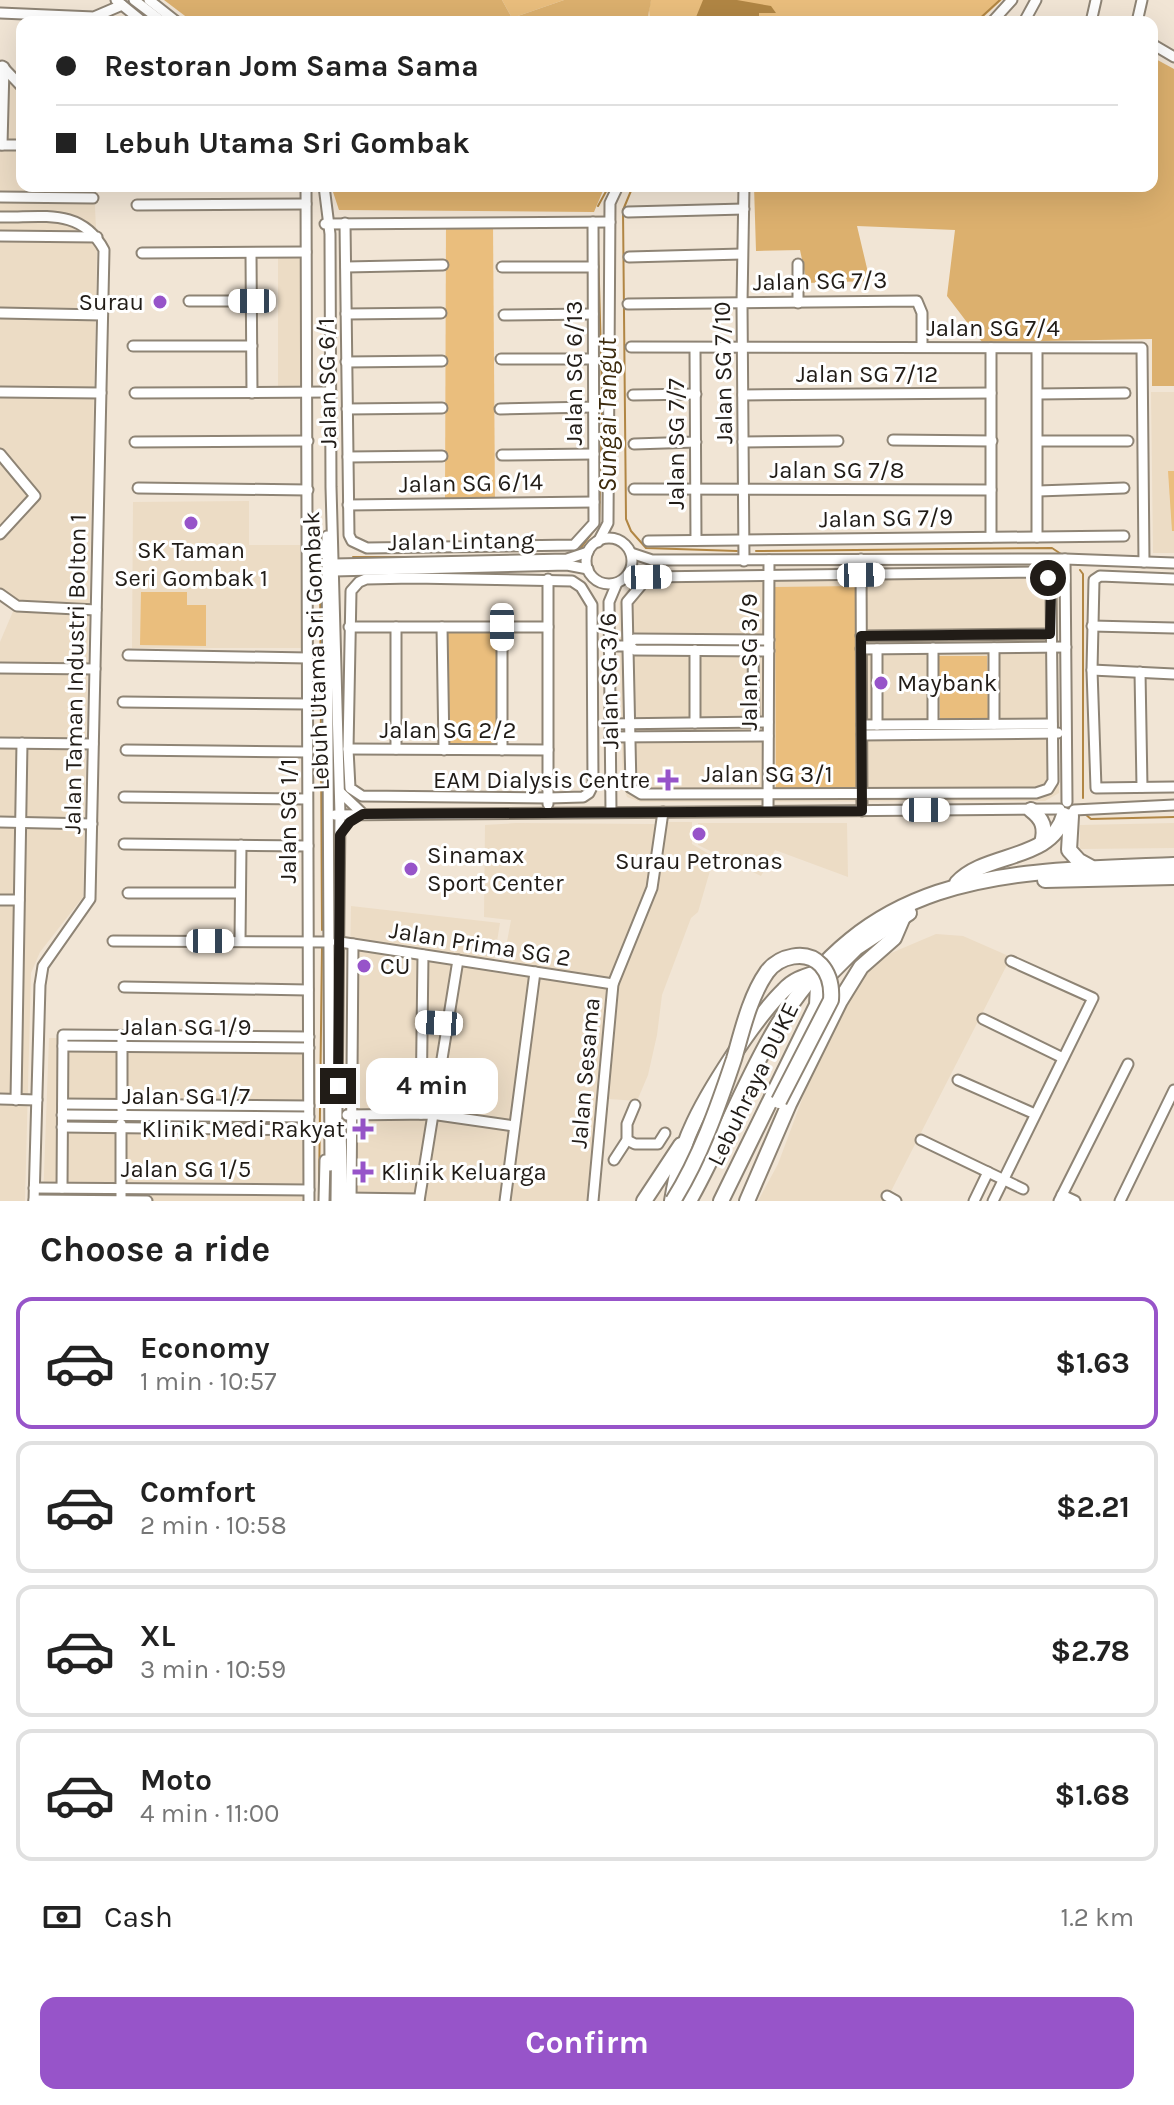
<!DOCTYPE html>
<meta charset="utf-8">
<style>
:root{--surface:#fff;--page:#f2f2f2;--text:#222;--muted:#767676;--line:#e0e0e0;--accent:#9754c9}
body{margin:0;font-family:Karla,sans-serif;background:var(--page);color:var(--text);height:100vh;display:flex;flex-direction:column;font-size:30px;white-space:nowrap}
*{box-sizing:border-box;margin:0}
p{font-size:26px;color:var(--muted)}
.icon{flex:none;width:44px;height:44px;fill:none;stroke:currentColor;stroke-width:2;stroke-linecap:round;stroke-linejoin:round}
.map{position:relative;height:1201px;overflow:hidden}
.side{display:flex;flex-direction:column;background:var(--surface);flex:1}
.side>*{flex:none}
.hud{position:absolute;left:16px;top:16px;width:1142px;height:176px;border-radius:16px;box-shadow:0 8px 32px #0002;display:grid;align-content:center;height:176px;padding:0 40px;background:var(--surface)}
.end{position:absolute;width:36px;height:36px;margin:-18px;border:10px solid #211c17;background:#fff;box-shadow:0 0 0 4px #fff}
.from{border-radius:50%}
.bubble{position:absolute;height:56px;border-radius:16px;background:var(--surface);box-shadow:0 8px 32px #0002;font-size:26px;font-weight:700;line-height:56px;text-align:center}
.car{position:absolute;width:24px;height:48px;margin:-24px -12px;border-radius:10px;box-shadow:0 0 6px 2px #0007;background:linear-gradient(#fff 24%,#345 0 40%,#fff 0 76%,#345 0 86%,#fff 0)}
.hud b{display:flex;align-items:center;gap:28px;height:76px;font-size:30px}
.hud b+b{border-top:2px solid var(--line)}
.hud i{width:20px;height:20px;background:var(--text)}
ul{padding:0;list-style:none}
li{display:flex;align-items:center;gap:24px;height:132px;margin:0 16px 12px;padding:0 24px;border:4px solid var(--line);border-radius:16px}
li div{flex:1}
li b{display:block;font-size:30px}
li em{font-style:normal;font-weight:700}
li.active{border-color:var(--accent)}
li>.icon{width:72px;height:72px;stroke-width:1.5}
h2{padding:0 40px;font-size:36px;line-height:96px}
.pay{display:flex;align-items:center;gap:20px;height:88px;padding:0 40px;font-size:30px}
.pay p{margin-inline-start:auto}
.button{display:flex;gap:16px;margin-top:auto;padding:16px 40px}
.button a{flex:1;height:92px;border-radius:16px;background:var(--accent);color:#fff;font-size:32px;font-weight:700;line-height:92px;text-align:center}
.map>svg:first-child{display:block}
.built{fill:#ecdcc5}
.green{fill:#eabe7d}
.forest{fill:#dcb06e}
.water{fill:#b18644}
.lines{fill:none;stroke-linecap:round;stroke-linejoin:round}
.stream{stroke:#b18644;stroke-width:2}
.minor-casing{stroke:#8e8475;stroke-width:13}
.highway-casing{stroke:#8e8475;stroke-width:18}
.minor{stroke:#fff;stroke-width:9}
.highway{stroke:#fff;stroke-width:14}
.highway-bridge-casing{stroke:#8e8475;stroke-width:18;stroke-linecap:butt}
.highway-bridge{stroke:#fff;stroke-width:14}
.route{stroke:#211c17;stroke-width:10}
.poi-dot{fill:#9754c9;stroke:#fff;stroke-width:3}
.labels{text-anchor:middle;stroke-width:6;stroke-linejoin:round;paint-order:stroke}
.street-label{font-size:24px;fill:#211c17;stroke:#fff}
.poi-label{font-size:24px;fill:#211c17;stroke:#fff;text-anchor:start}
.water-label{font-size:26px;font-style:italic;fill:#3d2b0d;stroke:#fff}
</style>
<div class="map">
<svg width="1174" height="1201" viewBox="0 0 1174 1201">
<rect width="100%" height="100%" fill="#f1e5d5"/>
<!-- built -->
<g class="built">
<polygon points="0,60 22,79 22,186 94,186 97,250 83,897 40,952 31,973 25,1201 0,1201 0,642 14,609 0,593"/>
<polygon points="303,254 304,390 278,390 278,255"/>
<polygon points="1151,392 1174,392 1174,553 1153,553"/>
<polygon points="249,501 249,545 300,545 301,648 132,648 133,502"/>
<polygon points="1046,571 1058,583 1059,793 1045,801 641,802 627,797 623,787 619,603 629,587 645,573"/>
<polygon points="667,822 692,822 692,844 714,857 698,912 691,918 662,995 657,1035 648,1075 637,1101 609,1099 597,1201 346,1201 351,906 500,923 492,972 617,990 657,888"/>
<polygon points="516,823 655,824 648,884 610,980 503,963 511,920 484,917 485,825"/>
<polygon points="698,823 847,823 848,877 775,850 761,876 698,845"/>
<polygon points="1174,823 1174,848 1080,849 1080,825"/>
<polygon points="936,934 963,936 1011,957 886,1201 758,1201 778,1164 807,1086 850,994 877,959"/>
<polygon points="49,1038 308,1039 308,1201 43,1201"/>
</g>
<!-- green -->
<g class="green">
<polygon points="502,0 564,0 512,18"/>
<polygon points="651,0 1002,0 978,22 650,22 649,10"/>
<polygon points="446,223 493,223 495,499 445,499"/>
<polygon points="1168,471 1174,471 1174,531 1172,531"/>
<polygon points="855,586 856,789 776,789 775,587"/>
<polygon points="141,592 187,592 187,605 206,605 206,646 140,645"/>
<polygon points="442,627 502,627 502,750 444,750"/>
<polygon points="939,656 987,656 988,719 940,720"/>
</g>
<!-- forest -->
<g class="forest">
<path d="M164,0H502L512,18L564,0H651C651,8 646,14 650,22H193Z"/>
<polygon points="1152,57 1174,69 1174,386 1152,386 1152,339 982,342 947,296 955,230 857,226 870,281 807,283 800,250 756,251 754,186 1152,186"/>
<polygon points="331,186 605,186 594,212 339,210"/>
</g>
<!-- water -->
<polygon class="water" points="703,0 737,0 771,6 776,13 759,13 759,20 778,22 694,22"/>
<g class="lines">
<!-- stream -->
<g class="stream">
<polyline points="976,22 1000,0"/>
<polyline points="633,186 623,210 626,519 631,531 646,548 737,551"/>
<polyline points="598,206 609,186"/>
<polyline points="598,248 602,391"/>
<polyline points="580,549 599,524 602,413"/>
<polyline points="756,551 1052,548 1061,554"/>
<polyline points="353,557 432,557"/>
<polyline points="320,558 322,930"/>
<polyline points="1080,570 1083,574 1083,798"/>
<polyline points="1085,814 1091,819 1174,817"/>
<polyline points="319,1191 322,948"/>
</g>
<!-- minor casing -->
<g class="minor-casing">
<g id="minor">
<polyline points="116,0 143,22"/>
<polyline points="134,0 163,22"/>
<polyline points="149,0 177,22"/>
<polyline points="0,13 94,17 122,5"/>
<polyline points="992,22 1012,0"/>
<polyline points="1024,22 1036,0"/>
<polyline points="1091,22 1096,0"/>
<polyline points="1137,22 1142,0"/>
<polyline points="1152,44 1174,57"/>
<polyline points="2,66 22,87"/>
<polyline points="0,145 22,145"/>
<polyline points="2,145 4,67"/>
<polyline points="306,186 309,1201"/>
<polyline points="324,186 330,234 331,487 340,815 336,1201"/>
<polyline points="0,197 93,198"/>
<polyline points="137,205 306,204"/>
<polyline points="628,212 744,209"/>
<path d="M0,217C42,218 81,207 104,250L90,899L43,966L40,985L34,1201"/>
<polyline points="345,223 349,535 352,541 367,548 574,545 594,523 593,222"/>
<polyline points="325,224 610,222"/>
<polyline points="0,236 97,237"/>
<polyline points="142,253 306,252"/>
<polyline points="251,253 252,393"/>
<polyline points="629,257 742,254"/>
<polyline points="346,267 443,265"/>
<polyline points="502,267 593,267"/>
<polyline points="189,301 252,301"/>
<polyline points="798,303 798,264"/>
<polyline points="628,304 917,301 922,313 922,347"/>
<polyline points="0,313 102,315"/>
<polyline points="346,314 441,313"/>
<polyline points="504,315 593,314"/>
<polyline points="133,346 252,346"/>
<polyline points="631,347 1142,348 1144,562"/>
<polyline points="695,348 696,540"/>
<polyline points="991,348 991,537"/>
<polyline points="501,359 593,359"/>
<polyline points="346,362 442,361"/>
<polyline points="0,392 101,393"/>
<polyline points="135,393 331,392"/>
<polyline points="1038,394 1125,393"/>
<polyline points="633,395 696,394"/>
<polyline points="743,395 991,393"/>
<polyline points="347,409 442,408"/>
<polyline points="500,409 593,407 599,402 610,401"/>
<polyline points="893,440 992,441"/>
<polyline points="1039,441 1128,441"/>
<polyline points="135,442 308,441"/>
<polyline points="743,442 838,441"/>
<polyline points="634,444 696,442"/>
<polyline points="0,454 35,496 0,534"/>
<polyline points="502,455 594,454"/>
<polyline points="348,457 442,456"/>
<polyline points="138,488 308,490"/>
<polyline points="634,489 991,490"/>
<polyline points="1038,491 1124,488"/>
<polyline points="348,505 594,502"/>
<polyline points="327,536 330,1166"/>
<polyline points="1037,537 1037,349"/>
<circle cx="609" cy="561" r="23"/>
<polyline points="648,541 1124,536"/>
<polyline points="598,542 608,523 610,203 618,186"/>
<polyline points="631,553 652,560 1065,559 1174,563"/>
<polyline points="861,559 862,811"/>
<polyline points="1065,559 1067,802"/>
<polyline points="744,561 742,303 744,186"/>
<polyline points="334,564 567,559 588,552"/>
<polyline points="334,571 567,565 588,569"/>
<polygon points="1040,572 1048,578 1051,591 1053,781 1048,789 1036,793 641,794 631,788 627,602 648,577"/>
<polygon points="413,578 572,581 581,587 592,605 593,785 589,793 583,797 548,798 362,796 350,788 348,749 351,591 359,582 366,579"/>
<polyline points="1174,579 1100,576 1094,580 1092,670 1096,788 1174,787"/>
<polyline points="0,594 17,606 96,610"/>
<polyline points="1092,626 1174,628"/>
<polyline points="349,627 548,627"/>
<polyline points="442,627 444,750"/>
<polyline points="502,627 502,750"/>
<polyline points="861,636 1050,634"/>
<polyline points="609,646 628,646 635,650 769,651"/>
<polyline points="628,646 634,639 769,640"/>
<polyline points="933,648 933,724"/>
<polyline points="994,648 994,724"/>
<polyline points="861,649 1066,647"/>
<polyline points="877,649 877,725"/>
<polyline points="753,650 754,722"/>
<polyline points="128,655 308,658"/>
<polyline points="0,668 95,669"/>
<polyline points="1092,670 1174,674"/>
<polyline points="1140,672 1142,787"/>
<polyline points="123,702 308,704"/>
<polyline points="695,723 695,650"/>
<polyline points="610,724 768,722"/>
<polyline points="862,725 1052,724"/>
<polyline points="862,735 1058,733"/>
<polyline points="610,737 768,736"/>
<polyline points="0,743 93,744"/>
<polyline points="348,749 548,750"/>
<polyline points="396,749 396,627"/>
<polyline points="126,750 308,752"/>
<polyline points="340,792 363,814"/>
<polyline points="124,797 307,799"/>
<polyline points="548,804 548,579"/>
<polyline points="1074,810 1174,805"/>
<polyline points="768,811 769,560"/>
<polyline points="611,812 609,602 617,583"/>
<polyline points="335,815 1060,809"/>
<polyline points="0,822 92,824"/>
<polyline points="124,844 308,846"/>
<polyline points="128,893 239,893"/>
<polyline points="0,900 19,900"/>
<polyline points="113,941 330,942"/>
<polyline points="240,941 241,845"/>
<polyline points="340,942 613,984"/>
<polyline points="124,987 308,990"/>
<polyline points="983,1019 1063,1058"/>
<polyline points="422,1022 447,1023"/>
<polyline points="63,1046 309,1048"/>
<polyline points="958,1080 1035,1114"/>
<polyline points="0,1099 37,1100"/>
<polyline points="16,1100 22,743"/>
<polyline points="63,1104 309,1106"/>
<polyline points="122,1110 122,1040"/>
<polyline points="421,1114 423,955"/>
<polyline points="62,1115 309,1117"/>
<polyline points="347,1115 431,1114 514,1126"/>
<polyline points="62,1127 309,1130"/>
<polyline points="341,1130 343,1201"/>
<polyline points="627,1140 635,1144 658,1144 665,1133"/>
<polyline points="921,1140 1023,1189"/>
<polyline points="614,1160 627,1140 627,1124 635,1105"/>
<polyline points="34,1188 309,1190"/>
<polyline points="62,1188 63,1035 309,1037"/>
<polyline points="1062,1195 1075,1201"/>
<polyline points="887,1196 896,1201"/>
<polyline points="347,1198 419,1199"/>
<polyline points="34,1200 147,1201"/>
<polyline points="121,1201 121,1124"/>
<polyline points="324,1201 325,1160"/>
<polyline points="351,1201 353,944"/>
<polyline points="419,1201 458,960"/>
<polyline points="505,1201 535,972"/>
<polyline points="593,1201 613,984 652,888 663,812"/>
<polyline points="974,1201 988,1172"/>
<polyline points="993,1201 1093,998 1011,961"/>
<polyline points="1059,1201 1128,1064"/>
<polyline points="1120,1201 1174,1090"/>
</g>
</g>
<!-- highway casing -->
<g class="highway-casing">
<g id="highway">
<path d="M1031,810C1043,819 1046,828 1042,843"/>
<polyline points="1071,816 1069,850 1079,861 1090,867"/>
<polyline points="1045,880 1174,877"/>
<path d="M957,883C985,852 1052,861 1064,815"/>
<polyline points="822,982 856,948 909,913"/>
<polyline points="644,1201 681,1145"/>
<path d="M672,1201C676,1177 681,1150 691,1129C707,1092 755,1018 784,990C793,980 803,977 816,973"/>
<path d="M689,1201C721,1145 743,1083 776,1028C872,868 1008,872 1174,865"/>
<polyline points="721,1201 817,1005 818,985"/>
<polyline points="747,1201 789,1104 840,1001 861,967 894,938 903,917"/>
</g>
</g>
<!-- minor -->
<use href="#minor" class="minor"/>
<!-- highway -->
<use href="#highway" class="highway"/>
<!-- highway-bridge casing -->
<g class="highway-bridge-casing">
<path id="highway-bridge" d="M673,1201C700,1158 718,1107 734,1059C742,1031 750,996 767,972C779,956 806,949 821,965C830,975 832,987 831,1000L779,1101"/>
</g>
<!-- highway-bridge -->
<use href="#highway-bridge" class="highway-bridge"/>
</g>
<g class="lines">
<!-- route -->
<polyline class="route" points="338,1086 340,835 350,822 363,814 862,811 861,636 1050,634 1051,591 1048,578"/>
</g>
<!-- markers -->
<g class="poi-dot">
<circle cx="160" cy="302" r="8"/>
<circle cx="191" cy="523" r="8"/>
<circle cx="881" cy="683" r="8"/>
<path d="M664 768h8v8h8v8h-8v8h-8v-8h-8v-8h8z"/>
<circle cx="699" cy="834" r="8"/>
<circle cx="411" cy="869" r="8"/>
<circle cx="364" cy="966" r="8"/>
<path d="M359 1117h8v8h8v8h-8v8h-8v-8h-8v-8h8z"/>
<path d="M359 1160h8v8h8v8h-8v8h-8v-8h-8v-8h8z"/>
</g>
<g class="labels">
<!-- street labels -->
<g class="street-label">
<text transform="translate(820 281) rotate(-1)" y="8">Jalan SG 7/3</text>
<text x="993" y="336">Jalan SG 7/4</text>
<text transform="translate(574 373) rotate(-90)" y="8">Jalan SG 6/13</text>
<text transform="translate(723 373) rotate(-91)" y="8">Jalan SG 7/10</text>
<text x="867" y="382">Jalan SG 7/12</text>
<text transform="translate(327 383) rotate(-91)" y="8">Jalan SG 6/1</text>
<text transform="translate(676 444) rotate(-90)" y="8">Jalan SG 7/7</text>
<text x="837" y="478">Jalan SG 7/8</text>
<text transform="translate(471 483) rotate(-1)" y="8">Jalan SG 6/14</text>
<text transform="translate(886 518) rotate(-1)" y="8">Jalan SG 7/9</text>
<text transform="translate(461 541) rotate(-1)" y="8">Jalan Lintang</text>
<text transform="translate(316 651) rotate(-92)" y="8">Lebuh Utama Sri Gombak</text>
<text transform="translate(749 662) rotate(-90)" y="8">Jalan SG 3/9</text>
<text transform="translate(75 674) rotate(-89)" y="8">Jalan Taman Industri Bolton 1</text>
<text transform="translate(609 681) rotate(-91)" y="8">Jalan SG 3/6</text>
<text x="448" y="738">Jalan SG 2/2</text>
<text x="767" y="782">Jalan SG 3/1</text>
<text transform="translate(288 821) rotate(-90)" y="8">Jalan SG 1/1</text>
<text transform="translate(480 944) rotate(9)" y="8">Jalan Prima SG 2</text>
<text x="186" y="1035">Jalan SG 1/9</text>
<text transform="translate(585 1073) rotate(-85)" y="8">Jalan Sesama</text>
<text transform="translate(753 1084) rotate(-64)" y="8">Lebuhraya DUKE</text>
<text x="186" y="1104">Jalan SG 1/7</text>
<text x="186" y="1177">Jalan SG 1/5</text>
</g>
<!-- poi labels -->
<g class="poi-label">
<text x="144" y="310" text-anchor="end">Surau</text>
<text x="191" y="558" text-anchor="middle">SK Taman<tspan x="191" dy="28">Seri Gombak 1</tspan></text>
<text x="897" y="691">Maybank</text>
<text x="650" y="788" text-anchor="end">EAM Dialysis Centre</text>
<text x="427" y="863">Sinamax<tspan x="427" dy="28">Sport Center</tspan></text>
<text x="699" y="869" text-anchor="middle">Surau Petronas</text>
<text x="380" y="974">CU</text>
<text x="345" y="1137" text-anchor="end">Klinik Medi Rakyat</text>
<text x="381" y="1180">Klinik Keluarga</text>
</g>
<!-- water labels -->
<g class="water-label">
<text transform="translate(607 415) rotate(-90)" y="9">Sungai Tangut</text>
</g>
</g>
</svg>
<i class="end from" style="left:1048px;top:578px"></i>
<i class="end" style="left:338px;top:1086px"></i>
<div class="bubble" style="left:366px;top:1058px;width:132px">4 min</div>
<i class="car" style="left:252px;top:301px;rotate:270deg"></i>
<i class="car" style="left:861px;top:575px;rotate:89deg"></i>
<i class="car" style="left:648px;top:577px;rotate:89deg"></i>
<i class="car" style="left:502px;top:627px;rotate:180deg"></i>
<i class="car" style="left:926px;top:810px;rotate:90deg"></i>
<i class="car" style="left:210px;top:941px;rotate:90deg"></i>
<i class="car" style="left:439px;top:1023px;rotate:273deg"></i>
<div class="hud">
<b><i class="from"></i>Restoran Jom Sama Sama</b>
<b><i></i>Lebuh Utama Sri Gombak</b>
</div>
</div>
<section class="side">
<h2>Choose a ride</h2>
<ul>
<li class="active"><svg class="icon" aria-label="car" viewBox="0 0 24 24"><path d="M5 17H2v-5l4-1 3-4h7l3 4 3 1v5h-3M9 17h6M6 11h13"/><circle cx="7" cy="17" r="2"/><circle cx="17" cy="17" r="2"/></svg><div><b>Economy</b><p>1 min · 10:57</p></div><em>$1.63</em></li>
<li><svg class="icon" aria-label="car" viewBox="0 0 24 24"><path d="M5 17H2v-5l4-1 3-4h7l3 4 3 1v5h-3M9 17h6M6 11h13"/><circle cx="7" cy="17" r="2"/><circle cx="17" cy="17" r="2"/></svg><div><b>Comfort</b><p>2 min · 10:58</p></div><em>$2.21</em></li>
<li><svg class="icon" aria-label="car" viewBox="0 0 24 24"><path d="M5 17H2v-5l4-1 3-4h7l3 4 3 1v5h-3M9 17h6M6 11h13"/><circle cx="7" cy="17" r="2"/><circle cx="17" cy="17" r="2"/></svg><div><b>XL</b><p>3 min · 10:59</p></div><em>$2.78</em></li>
<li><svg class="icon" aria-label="car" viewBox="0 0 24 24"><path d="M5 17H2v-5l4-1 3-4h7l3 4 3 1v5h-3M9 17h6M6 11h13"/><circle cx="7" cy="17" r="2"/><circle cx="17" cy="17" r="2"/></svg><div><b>Moto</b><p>4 min · 11:00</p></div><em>$1.68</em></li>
</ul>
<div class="pay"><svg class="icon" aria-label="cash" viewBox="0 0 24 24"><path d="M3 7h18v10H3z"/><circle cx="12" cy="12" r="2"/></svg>Cash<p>1.2 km</p></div>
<div class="button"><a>Confirm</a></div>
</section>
